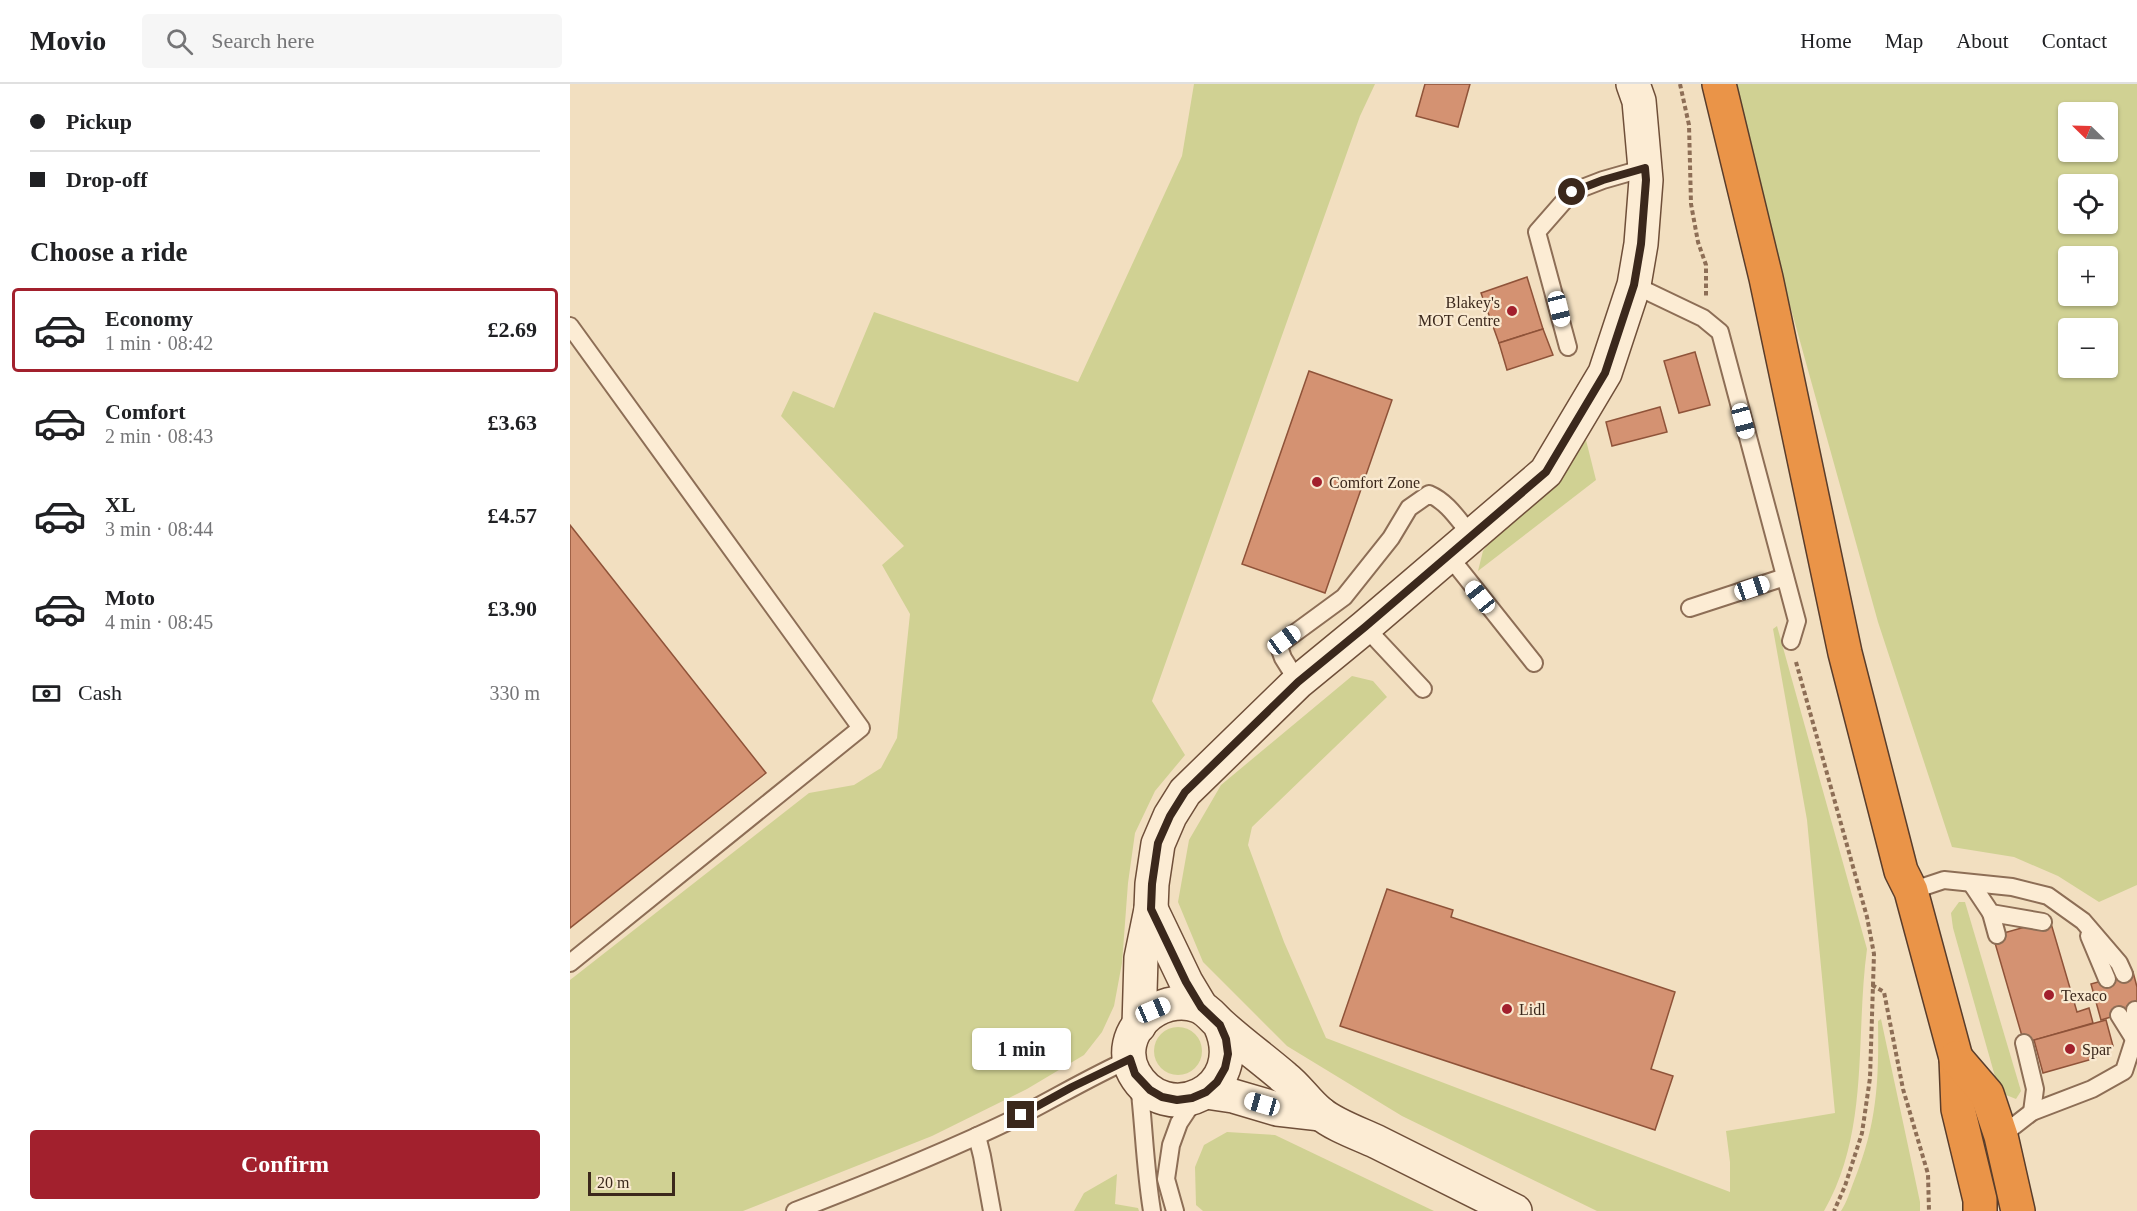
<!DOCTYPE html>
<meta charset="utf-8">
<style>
:root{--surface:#fff;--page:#f6f6f6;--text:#202124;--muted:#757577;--line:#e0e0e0;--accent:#a2202d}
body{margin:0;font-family:Georgia,serif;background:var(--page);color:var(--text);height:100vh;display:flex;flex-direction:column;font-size:22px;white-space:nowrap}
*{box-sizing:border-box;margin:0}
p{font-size:20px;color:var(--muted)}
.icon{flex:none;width:33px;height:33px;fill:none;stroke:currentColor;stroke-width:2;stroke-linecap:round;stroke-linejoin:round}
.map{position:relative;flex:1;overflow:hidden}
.drawer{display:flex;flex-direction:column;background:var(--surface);width:570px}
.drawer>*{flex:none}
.top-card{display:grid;align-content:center;height:132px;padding:0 30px;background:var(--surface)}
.needle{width:39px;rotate:293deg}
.tools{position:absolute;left:1488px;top:18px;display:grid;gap:12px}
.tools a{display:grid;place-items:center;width:60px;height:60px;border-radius:6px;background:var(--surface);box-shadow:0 2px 4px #0004;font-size:30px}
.scale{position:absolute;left:18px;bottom:15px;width:87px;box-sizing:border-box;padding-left:6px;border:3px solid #3b281c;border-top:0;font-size:16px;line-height:21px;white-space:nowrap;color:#3b281c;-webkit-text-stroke:4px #f9e9d0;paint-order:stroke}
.end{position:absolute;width:27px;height:27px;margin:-14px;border:8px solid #3b281c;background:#fff;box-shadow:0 0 0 3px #fff}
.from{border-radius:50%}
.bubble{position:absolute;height:42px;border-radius:6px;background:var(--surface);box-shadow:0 2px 4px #0004;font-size:20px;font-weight:700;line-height:42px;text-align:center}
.car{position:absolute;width:18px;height:36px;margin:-18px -9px;border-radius:8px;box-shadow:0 0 4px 2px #0007;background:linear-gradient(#fff 24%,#345 0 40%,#fff 0 76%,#345 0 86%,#fff 0)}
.top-card b{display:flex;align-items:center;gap:21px;height:57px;font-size:22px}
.top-card b+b{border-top:2px solid var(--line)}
.top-card i{width:15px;height:15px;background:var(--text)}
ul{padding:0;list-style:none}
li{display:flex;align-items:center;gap:18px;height:84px;margin:0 12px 9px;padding:0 18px;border:3px solid transparent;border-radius:6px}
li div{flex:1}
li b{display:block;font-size:22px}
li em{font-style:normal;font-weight:700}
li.on{border-color:var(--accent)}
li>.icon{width:54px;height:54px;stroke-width:1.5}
h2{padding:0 30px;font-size:27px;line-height:72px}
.pay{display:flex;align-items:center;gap:15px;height:66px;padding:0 30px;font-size:22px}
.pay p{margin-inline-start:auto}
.cta{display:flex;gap:12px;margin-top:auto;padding:12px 30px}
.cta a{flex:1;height:69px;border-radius:6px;background:var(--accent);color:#fff;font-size:24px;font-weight:700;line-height:69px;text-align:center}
header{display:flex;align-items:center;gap:36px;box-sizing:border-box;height:84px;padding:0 30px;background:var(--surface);border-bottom:2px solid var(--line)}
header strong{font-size:28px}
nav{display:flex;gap:33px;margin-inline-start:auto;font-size:21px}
.search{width:420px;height:54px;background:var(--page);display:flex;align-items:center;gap:15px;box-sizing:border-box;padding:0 21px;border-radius:6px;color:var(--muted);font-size:22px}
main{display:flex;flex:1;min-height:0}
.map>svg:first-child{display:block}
.green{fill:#d0d193;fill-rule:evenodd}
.building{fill:#d49272;stroke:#8f5339;stroke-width:1.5}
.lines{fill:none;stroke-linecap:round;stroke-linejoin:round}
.lane-casing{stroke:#8d6e56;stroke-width:20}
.secondary-casing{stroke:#6f4f39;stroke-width:36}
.highway-casing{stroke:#5a3d2b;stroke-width:36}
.path{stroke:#8d6e56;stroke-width:4;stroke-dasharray:4.5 3;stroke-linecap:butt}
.lane{stroke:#fcecd4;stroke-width:16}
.secondary{stroke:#fcecd4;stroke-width:33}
.highway{stroke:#ea9448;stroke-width:33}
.route{stroke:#3b281c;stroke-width:8}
.poi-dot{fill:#a2202d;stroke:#f9e9d0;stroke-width:2}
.labels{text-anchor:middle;stroke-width:4.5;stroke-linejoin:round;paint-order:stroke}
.poi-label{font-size:16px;fill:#3b281c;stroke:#f9e9d0;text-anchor:start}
</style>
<header>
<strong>Movio</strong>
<div class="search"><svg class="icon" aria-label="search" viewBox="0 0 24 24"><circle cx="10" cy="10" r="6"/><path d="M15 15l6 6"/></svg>Search here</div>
<nav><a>Home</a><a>Map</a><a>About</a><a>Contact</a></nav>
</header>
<main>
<section class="drawer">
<div class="top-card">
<b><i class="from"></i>Pickup</b>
<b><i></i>Drop-off</b>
</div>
<h2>Choose a ride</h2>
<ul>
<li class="on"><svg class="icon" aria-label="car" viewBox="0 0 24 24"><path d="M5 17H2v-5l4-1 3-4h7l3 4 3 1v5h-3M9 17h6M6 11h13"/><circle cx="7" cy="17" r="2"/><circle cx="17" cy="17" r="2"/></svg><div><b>Economy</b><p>1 min · 08:42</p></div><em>£2.69</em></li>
<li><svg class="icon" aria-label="car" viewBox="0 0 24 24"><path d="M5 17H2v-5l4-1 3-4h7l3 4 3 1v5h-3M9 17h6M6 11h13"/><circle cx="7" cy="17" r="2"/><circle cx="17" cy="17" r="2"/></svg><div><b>Comfort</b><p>2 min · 08:43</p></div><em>£3.63</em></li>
<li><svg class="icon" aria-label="car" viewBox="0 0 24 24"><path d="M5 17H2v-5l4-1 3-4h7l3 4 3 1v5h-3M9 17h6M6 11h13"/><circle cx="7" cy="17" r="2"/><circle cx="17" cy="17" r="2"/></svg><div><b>XL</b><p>3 min · 08:44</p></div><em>£4.57</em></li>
<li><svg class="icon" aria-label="car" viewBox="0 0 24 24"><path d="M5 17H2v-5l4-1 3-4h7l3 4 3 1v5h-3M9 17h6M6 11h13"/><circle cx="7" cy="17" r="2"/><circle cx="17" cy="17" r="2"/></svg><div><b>Moto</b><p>4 min · 08:45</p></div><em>£3.90</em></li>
</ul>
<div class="pay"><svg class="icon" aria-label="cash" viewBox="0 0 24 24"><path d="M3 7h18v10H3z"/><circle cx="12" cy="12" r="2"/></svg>Cash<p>330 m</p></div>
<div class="cta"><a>Confirm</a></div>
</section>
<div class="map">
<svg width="1567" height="1127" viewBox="0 0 1567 1127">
<rect width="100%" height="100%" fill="#f2dfc0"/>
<!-- green -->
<g class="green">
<polygon points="624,0 805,0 790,32 582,617 615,671 585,707 565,749 558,799 552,879 544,922 532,948 514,971 457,1005 362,1052 173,1127 0,1127 0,896 239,709 284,701 311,684 327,654 340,530 312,481 334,462 211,332 223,307 264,324 304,228 508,298 612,72"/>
<path d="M1166,0H1567V801L1529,818L1488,792L1444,773L1382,763L1308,538L1198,142ZM1498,28H1538V68H1498ZM1498,100H1538V140H1498ZM1498,172H1538V212H1498ZM1498,244H1538V284H1498Z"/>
<polygon points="1016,356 1026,396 908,487 913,467 927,449 1002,378"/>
<path d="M1207,542L1297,865C1285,953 1300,1047 1254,1127H1027L832,1032L717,962L633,878L608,818L619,756L651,701L782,592L803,597L817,613L682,743L678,761L714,858L756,954L1160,1108V1078L1156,1047L1265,1029L1237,736L1203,545Z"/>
<polygon points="1389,818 1395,818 1451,1007 1446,1015 1436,1011 1428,1003 1383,844 1381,829"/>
<path d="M1311,935L1350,1118V1127H1271C1277,1118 1280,1107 1284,1097C1307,1040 1309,998 1308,937Z"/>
<circle cx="608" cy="967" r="24"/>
<polygon points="657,1048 705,1051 864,1127 633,1127 626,1121 625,1083 634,1061"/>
<polygon points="547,1090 545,1120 568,1124 569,1127 504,1127 514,1109"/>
</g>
<!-- building -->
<g class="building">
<polygon points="855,0 900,0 888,43 846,32"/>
<polygon points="957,193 973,245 929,259 911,209"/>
<polygon points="973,245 983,271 937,286 929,259"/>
<polygon points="1125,268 1140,321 1109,329 1094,277"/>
<polygon points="739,287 822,316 755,509 672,480"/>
<polygon points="1090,323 1097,348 1042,362 1036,338"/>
<polygon points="0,441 196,689 0,844"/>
<polygon points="817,805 883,826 881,833 1105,908 1081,985 1103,992 1085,1046 770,942"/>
<polygon points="1480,836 1507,928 1519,924 1523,939 1454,959 1423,852"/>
<polygon points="1563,888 1567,903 1567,925 1531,936 1521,900"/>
<polygon points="1536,936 1543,962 1524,967 1526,974 1473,989 1464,956"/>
</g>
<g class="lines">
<!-- lane casing -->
<g class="lane-casing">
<g id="lane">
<polyline points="1064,201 1133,234 1150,248 1227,537 1221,557"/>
<polyline points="0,242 291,644 0,879"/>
<polyline points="998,263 967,148 1002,108 1033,96 1075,84"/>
<polyline points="879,472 964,579"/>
<polyline points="1120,524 1215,493"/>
<polyline points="795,543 853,605"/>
<path d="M728,598L713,574L709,563L714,557L774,513L821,454L839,424L859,410C878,418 889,437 902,452"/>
<polyline points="1401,799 1421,829 1473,838"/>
<polyline points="1341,807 1374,796 1442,803 1478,812 1513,837 1549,879 1554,890"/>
<polyline points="1421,829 1427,851"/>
<polyline points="1519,852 1537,895"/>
<polyline points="1549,931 1564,955"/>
<polyline points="1454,959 1465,1005 1462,1028"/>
<path d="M569,1000C574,1042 575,1085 582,1127"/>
<polyline points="407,1052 412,1072 422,1127"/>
<polyline points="1431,1052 1462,1028 1522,1005 1554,987 1564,956 1565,926"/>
<path d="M225,1127C301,1098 376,1068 450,1032C487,1013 522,992 560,975"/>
<polyline points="605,1127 596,1095 601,1061 609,1039 625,1015"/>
</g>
</g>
<!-- secondary casing -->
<g class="secondary-casing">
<g id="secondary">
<polyline points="581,825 616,898 631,923"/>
<path d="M650,941C680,1007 595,1045 564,989C543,950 589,907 628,922C638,926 644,935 652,942C672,960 694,976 715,994C728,1004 737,1019 750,1029C764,1041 790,1050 807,1058C853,1081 899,1104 945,1127"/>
<polyline points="569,942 571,874 581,825 582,800 588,760 600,732 615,708 728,598 795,543 976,388 1035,289 1064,201 1071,160 1076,96 1069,17 1063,0"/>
<polyline points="636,1008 663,1012 707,1025 751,1030"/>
</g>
</g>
<!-- highway casing -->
<g class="highway-casing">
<g id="highway">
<polyline points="1149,0 1196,194 1275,569 1331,787 1341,807 1386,974 1388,1025 1410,1116 1410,1127"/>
<polyline points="1386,974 1417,1010 1431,1052 1448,1127"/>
</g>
</g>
<!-- path -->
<g class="path">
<polyline points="1110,0 1119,41 1121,120 1128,158 1136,181 1136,212"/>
<polyline points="1226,578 1297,833 1304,870 1300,994 1292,1049 1275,1102 1264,1127"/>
<polyline points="1302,901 1314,908 1333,1005 1358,1090 1359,1127"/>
</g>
<!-- lane -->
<use href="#lane" class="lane"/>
<!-- secondary -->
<use href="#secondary" class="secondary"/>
<!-- highway -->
<use href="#highway" class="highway"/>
</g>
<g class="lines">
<!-- route -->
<polyline class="route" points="451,1031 502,1003 560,975 565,990 580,1006 592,1013 607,1016 622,1014 636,1008 647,998 655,984 658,970 656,955 650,941 631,923 616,898 581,825 582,800 588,759 600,732 615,708 728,598 795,543 976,388 1035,289 1064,201 1071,160 1076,96 1075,84 1033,96 1002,108"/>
</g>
<!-- markers -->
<g class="poi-dot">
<circle cx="942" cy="227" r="6"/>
<circle cx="747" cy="398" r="6"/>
<circle cx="1479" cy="911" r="6"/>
<circle cx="937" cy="925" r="6"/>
<circle cx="1500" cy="965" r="6"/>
</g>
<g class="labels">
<!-- poi labels -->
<g class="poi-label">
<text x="930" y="224" text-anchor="end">Blakey's<tspan x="930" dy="18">MOT Centre</tspan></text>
<text x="759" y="404">Comfort Zone</text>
<text x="1491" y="917">Texaco</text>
<text x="949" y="931">Lidl</text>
<text x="1512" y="971">Spar</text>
</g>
</g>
</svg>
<div class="tools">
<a><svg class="needle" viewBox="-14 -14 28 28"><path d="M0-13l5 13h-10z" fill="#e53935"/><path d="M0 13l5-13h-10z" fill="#757577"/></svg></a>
<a><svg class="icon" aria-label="locate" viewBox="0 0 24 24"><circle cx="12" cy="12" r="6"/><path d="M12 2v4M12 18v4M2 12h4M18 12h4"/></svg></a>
<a>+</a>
<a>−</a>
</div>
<div class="scale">20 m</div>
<i class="end from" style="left:1002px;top:108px"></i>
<i class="end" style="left:451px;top:1031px"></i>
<div class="bubble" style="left:402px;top:944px;width:99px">1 min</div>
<i class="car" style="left:989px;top:225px;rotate:166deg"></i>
<i class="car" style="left:1173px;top:337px;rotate:165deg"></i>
<i class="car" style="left:1182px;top:504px;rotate:71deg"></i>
<i class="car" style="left:910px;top:513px;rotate:321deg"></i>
<i class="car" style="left:714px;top:556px;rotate:54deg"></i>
<i class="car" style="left:583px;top:926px;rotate:67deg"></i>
<i class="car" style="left:692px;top:1020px;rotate:286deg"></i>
</div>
</main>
